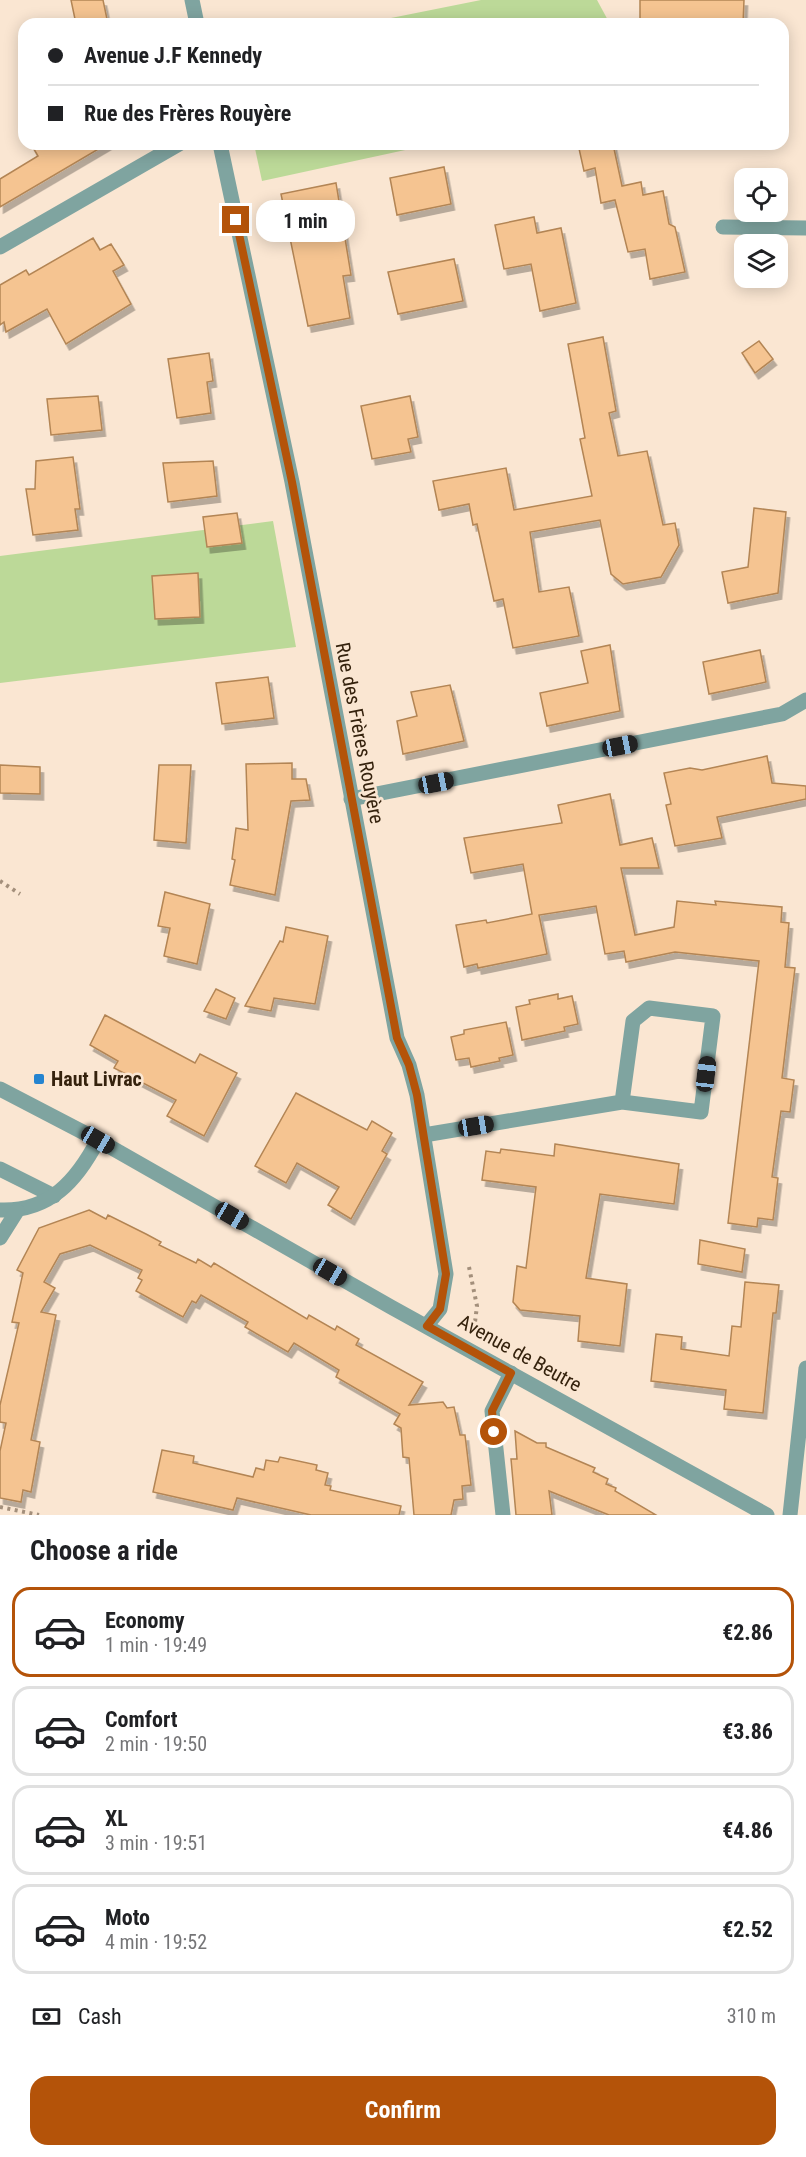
<!DOCTYPE html>
<meta charset="utf-8">
<style>
:root{--surface:#fff;--page:#f6f6f6;--text:#202124;--muted:#757577;--line:#e0e0e0;--accent:#b45309}
body{margin:0;font-family:"Roboto Condensed",sans-serif;background:var(--page);color:var(--text);height:100vh;display:flex;flex-direction:column;font-size:22px;white-space:nowrap}
*{box-sizing:border-box;margin:0}
p{font-size:20px;color:var(--muted)}
.icon{flex:none;width:33px;height:33px;fill:none;stroke:currentColor;stroke-width:2;stroke-linecap:round;stroke-linejoin:round}
.map{position:relative;height:1515px;overflow:hidden}
.drawer{display:flex;flex-direction:column;background:var(--surface);flex:1}
.drawer>*{flex:none}
.top-card{position:absolute;left:18px;top:18px;width:771px;height:132px;border-radius:18px;box-shadow:0 3px 15px #0003;display:grid;align-content:center;height:132px;padding:0 30px;background:var(--surface)}
.controls{position:absolute;left:734px;top:168px;display:grid;gap:12px}
.controls a{display:grid;place-items:center;width:54px;height:54px;border-radius:12px;background:var(--surface);box-shadow:0 3px 15px #0003;font-size:30px}
.end{position:absolute;width:27px;height:27px;margin:-14px;border:8px solid #b45309;background:#fff;box-shadow:0 0 0 3px #fff}
.from{border-radius:50%}
.bubble{position:absolute;height:42px;border-radius:18px;background:var(--surface);box-shadow:0 3px 15px #0003;font-size:20px;font-weight:700;line-height:42px;text-align:center}
.car{position:absolute;width:18px;height:36px;margin:-18px -9px;border-radius:8px;box-shadow:0 0 4px 2px #0007;background:linear-gradient(#222 24%,#8ab4d8 0 40%,#222 0 76%,#8ab4d8 0 86%,#222 0)}
.top-card b{display:flex;align-items:center;gap:21px;height:57px;font-size:22px}
.top-card b+b{border-top:2px solid var(--line)}
.top-card i{width:15px;height:15px;background:var(--text)}
ul{padding:0;list-style:none}
li{display:flex;align-items:center;gap:18px;height:90px;margin:0 12px 9px;padding:0 18px;border:3px solid var(--line);border-radius:18px}
li div{flex:1}
li b{display:block;font-size:22px}
li em{font-style:normal;font-weight:700}
li.current{border-color:var(--accent)}
li>.icon{width:54px;height:54px;stroke-width:1.5}
h2{padding:0 30px;font-size:27px;line-height:72px}
.pay{display:flex;align-items:center;gap:15px;height:66px;padding:0 30px;font-size:22px}
.pay p{margin-inline-start:auto}
.action{display:flex;gap:12px;margin-top:auto;padding:12px 30px}
.action a{flex:1;height:69px;border-radius:18px;background:var(--accent);color:#fff;font-size:24px;font-weight:700;line-height:69px;text-align:center}
.map>svg:first-child{display:block}
.green{fill:#bcd998}
.building{fill:#f5c491;stroke:#b38554;stroke-width:1.5;filter:url(#shadow)}
.lines{fill:none;stroke-linecap:round;stroke-linejoin:round}
.path{stroke:#a38f7b;stroke-width:4;stroke-dasharray:3 4.5;stroke-linecap:butt}
.minor{stroke:#7fa4a0;stroke-width:15}
.route{stroke:#b45309;stroke-width:8}
.poi-dot{fill:#2484d0;stroke:#fae6d2;stroke-width:2}
.labels{text-anchor:middle;stroke-width:5;stroke-linejoin:round;paint-order:stroke}
.street-label{font-size:20px;fill:#35220d;stroke:#fae6d2}
.poi-label{font-size:20px;font-weight:bold;fill:#35220d;stroke:#fae6d2;text-anchor:start}
</style>
<div class="map">
<svg width="806" height="1515" viewBox="0 0 806 1515">
<defs>
<filter id="shadow"><feDropShadow dx="3.5" dy="6" stdDeviation="0" flood-color="#0004"/></filter>
</defs>
<rect width="100%" height="100%" fill="#fae6d2"/>
<!-- green -->
<g class="green">
<polygon points="481,0 597,0 610,24 361,24"/>
<polygon points="254,144 433,144 262,181"/>
<polygon points="273,521 296,647 0,683 0,556"/>
</g>
<!-- building -->
<g class="building">
<polygon points="71,0 103,0 108,24 76,24"/>
<polygon points="640,0 744,0 743,24 640,22"/>
<polygon points="31,144 107,144 0,207 0,179 38,156"/>
<polygon points="578,144 613,144 622,186 641,182 643,195 663,191 669,224 675,227 685,272 650,279 645,249 628,252 615,200 601,203 595,168 584,171"/>
<polygon points="444,167 451,204 397,215 390,178"/>
<polygon points="336,183 351,275 343,276 350,318 308,326 281,194"/>
<polygon points="534,217 537,233 561,228 576,303 540,311 531,264 504,269 495,225"/>
<polygon points="93,238 100,250 111,244 124,265 113,271 131,304 66,344 47,309 6,332 4,322 0,325 0,285 26,270 29,275"/>
<polygon points="454,259 463,301 398,314 388,272"/>
<polygon points="603,337 616,411 609,413 618,456 647,451 663,525 675,523 679,545 661,577 623,584 611,574 600,520 530,532 539,592 569,587 579,636 513,648 503,599 494,601 477,524 473,525 469,504 439,510 433,481 506,468 514,510 592,496 580,439 585,438 568,344"/>
<polygon points="759,341 773,359 755,373 742,353"/>
<polygon points="209,353 213,381 207,382 211,413 177,418 168,359"/>
<polygon points="98,396 102,430 51,435 47,399"/>
<polygon points="410,396 418,437 408,439 411,452 372,459 361,406"/>
<polygon points="73,457 80,509 75,509 78,530 33,535 26,489 35,489 36,461"/>
<polygon points="213,461 217,496 168,502 163,463"/>
<polygon points="754,508 786,512 778,593 728,603 722,572 748,567"/>
<polygon points="237,513 242,543 207,547 203,517"/>
<polygon points="198,573 200,617 155,619 152,576"/>
<polygon points="610,645 620,711 547,726 540,693 588,683 581,651"/>
<polygon points="760,650 766,682 709,694 703,662"/>
<polygon points="268,677 274,718 222,724 216,683"/>
<polygon points="450,685 464,741 403,754 397,721 417,716 411,692"/>
<polygon points="767,756 772,783 806,786 806,799 717,817 722,838 675,846 666,805 671,804 664,773 690,768 702,770"/>
<polygon points="292,763 292,779 306,779 310,800 291,801 275,895 230,885 235,860 232,859 236,828 248,830 246,764"/>
<polygon points="0,765 40,767 40,794 0,793"/>
<polygon points="159,765 191,765 186,843 154,840"/>
<polygon points="610,794 620,845 652,838 659,868 621,868 635,935 674,927 677,901 716,905 715,901 782,907 781,922 789,923 785,967 795,968 782,1078 794,1080 790,1112 781,1111 772,1177 778,1178 773,1220 758,1218 757,1227 728,1223 759,961 675,952 626,962 624,951 605,954 596,906 539,915 547,954 478,968 477,964 464,967 456,925 486,920 487,923 532,914 523,864 471,873 464,838 562,823 558,805"/>
<polygon points="165,892 210,904 197,964 164,956 170,928 158,926"/>
<polygon points="286,927 328,936 315,1004 274,998 271,1011 245,1006 280,941 283,942"/>
<polygon points="216,989 235,998 226,1019 204,1011"/>
<polygon points="558,994 558,999 572,996 578,1024 564,1027 565,1031 522,1040 516,1007 530,1004 529,1000"/>
<polygon points="105,1015 195,1063 200,1054 237,1073 204,1136 167,1116 176,1100 114,1068 118,1061 90,1045"/>
<polygon points="506,1022 513,1055 499,1058 500,1061 471,1067 469,1058 456,1060 451,1037 464,1034 464,1030"/>
<polygon points="296,1093 367,1130 372,1121 392,1133 382,1151 387,1154 351,1219 328,1205 339,1187 297,1163 286,1183 255,1166"/>
<polygon points="555,1144 679,1164 674,1204 600,1194 586,1278 627,1284 620,1346 578,1341 580,1316 520,1310 513,1302 517,1266 526,1268 536,1187 482,1180 486,1151 500,1153 501,1149 554,1156"/>
<polygon points="89,1210 106,1219 108,1215 146,1234 161,1242 159,1245 196,1263 198,1259 211,1267 214,1263 307,1319 309,1315 335,1330 337,1326 359,1339 356,1345 423,1382 409,1405 443,1402 447,1408 454,1407 460,1435 465,1435 471,1485 462,1486 463,1499 454,1500 451,1515 414,1515 409,1458 403,1457 401,1428 394,1424 400,1414 336,1377 339,1370 294,1343 288,1352 245,1327 248,1322 201,1295 196,1303 192,1301 183,1317 136,1291 142,1280 138,1278 142,1270 90,1245 60,1254 44,1282 55,1288 41,1312 56,1315 31,1440 40,1442 31,1492 23,1490 21,1502 0,1498 0,1451 6,1423 0,1422 0,1405 19,1323 12,1322 23,1273 17,1270 39,1228"/>
<polygon points="700,1240 745,1249 742,1272 698,1264"/>
<polygon points="745,1282 779,1285 776,1313 773,1313 763,1413 724,1409 726,1390 651,1381 656,1334 682,1337 681,1349 729,1356 732,1326 741,1327"/>
<polygon points="515,1431 537,1443 546,1443 546,1447 595,1468 593,1472 608,1479 606,1484 616,1488 615,1491 656,1515 609,1515 549,1491 552,1515 516,1515 511,1459 517,1459"/>
<polygon points="162,1450 194,1456 193,1463 253,1477 256,1468 264,1470 266,1460 278,1462 280,1457 317,1465 316,1470 328,1473 325,1485 331,1486 330,1490 401,1506 399,1515 311,1515 237,1498 233,1510 153,1492"/>
</g>
<g class="lines">
<!-- path -->
<g class="path">
<polyline points="0,881 20,894"/>
<polyline points="469,1267 477,1306 474,1330"/>
<polyline points="0,1507 39,1515"/>
</g>
<!-- minor -->
<g class="minor">
<polyline points="192,0 197,24"/>
<polyline points="220,144 292,482 397,1038 409,1065 417,1095 446,1274 440,1309 427,1325"/>
<polyline points="723,227 806,228"/>
<polyline points="0,247 179,144"/>
<polyline points="351,799 782,714 806,700"/>
<polyline points="0,1089 98,1140 391,1307 767,1515"/>
<polyline points="424,1135 622,1102 701,1112 713,1016 649,1008 633,1021 622,1102"/>
<polyline points="0,1169 54,1196"/>
<path d="M0,1210C50,1212 77,1180 98,1140"/>
<polyline points="0,1238 17,1211"/>
<polyline points="503,1515 492,1411 511,1373"/>
<polyline points="790,1515 806,1368"/>
</g>
</g>
<g class="lines">
<!-- route -->
<polyline class="route" points="236,220 292,482 397,1038 409,1065 417,1095 446,1274 440,1309 427,1326 511,1373 492,1411 494,1432"/>
</g>
<!-- markers -->
<rect class="poi-dot" x="33" y="1073" width="12" height="12" rx="3"/>
<g class="labels">
<!-- street labels -->
<g class="street-label">
<text transform="translate(360 733) rotate(79)" y="7">Rue des Frères Rouyère</text>
<text transform="translate(520 1353) rotate(29)" y="7">Avenue de Beutre</text>
</g>
<!-- poi labels -->
<g class="poi-label">
<text x="51" y="1086">Haut Livrac</text>
</g>
</g>
</svg>
<div class="controls">
<a><svg class="icon" aria-label="locate" viewBox="0 0 24 24"><circle cx="12" cy="12" r="6"/><path d="M12 2v4M12 18v4M2 12h4M18 12h4"/></svg></a>
<a><svg class="icon" aria-label="layers" viewBox="0 0 24 24"><path d="M12 4l9 5-9 5-9-5zM3 14l9 5 9-5"/></svg></a>
</div>
<i class="end from" style="left:494px;top:1432px"></i>
<i class="end" style="left:236px;top:220px"></i>
<div class="bubble" style="left:256px;top:200px;width:99px">1 min</div>
<i class="car" style="left:620px;top:746px;rotate:79deg"></i>
<i class="car" style="left:436px;top:783px;rotate:79deg"></i>
<i class="car" style="left:706px;top:1074px;rotate:7deg"></i>
<i class="car" style="left:476px;top:1126px;rotate:81deg"></i>
<i class="car" style="left:98px;top:1140px;rotate:120deg"></i>
<i class="car" style="left:232px;top:1216px;rotate:120deg"></i>
<i class="car" style="left:330px;top:1272px;rotate:120deg"></i>
<div class="top-card">
<b><i class="from"></i>Avenue J.F Kennedy</b>
<b><i></i>Rue des Frères Rouyère</b>
</div>
</div>
<section class="drawer">
<h2>Choose a ride</h2>
<ul>
<li class="current"><svg class="icon" aria-label="car" viewBox="0 0 24 24"><path d="M5 17H2v-5l4-1 3-4h7l3 4 3 1v5h-3M9 17h6M6 11h13"/><circle cx="7" cy="17" r="2"/><circle cx="17" cy="17" r="2"/></svg><div><b>Economy</b><p>1 min · 19:49</p></div><em>€2.86</em></li>
<li><svg class="icon" aria-label="car" viewBox="0 0 24 24"><path d="M5 17H2v-5l4-1 3-4h7l3 4 3 1v5h-3M9 17h6M6 11h13"/><circle cx="7" cy="17" r="2"/><circle cx="17" cy="17" r="2"/></svg><div><b>Comfort</b><p>2 min · 19:50</p></div><em>€3.86</em></li>
<li><svg class="icon" aria-label="car" viewBox="0 0 24 24"><path d="M5 17H2v-5l4-1 3-4h7l3 4 3 1v5h-3M9 17h6M6 11h13"/><circle cx="7" cy="17" r="2"/><circle cx="17" cy="17" r="2"/></svg><div><b>XL</b><p>3 min · 19:51</p></div><em>€4.86</em></li>
<li><svg class="icon" aria-label="car" viewBox="0 0 24 24"><path d="M5 17H2v-5l4-1 3-4h7l3 4 3 1v5h-3M9 17h6M6 11h13"/><circle cx="7" cy="17" r="2"/><circle cx="17" cy="17" r="2"/></svg><div><b>Moto</b><p>4 min · 19:52</p></div><em>€2.52</em></li>
</ul>
<div class="pay"><svg class="icon" aria-label="cash" viewBox="0 0 24 24"><path d="M3 7h18v10H3z"/><circle cx="12" cy="12" r="2"/></svg>Cash<p>310 m</p></div>
<div class="action"><a>Confirm</a></div>
</section>
